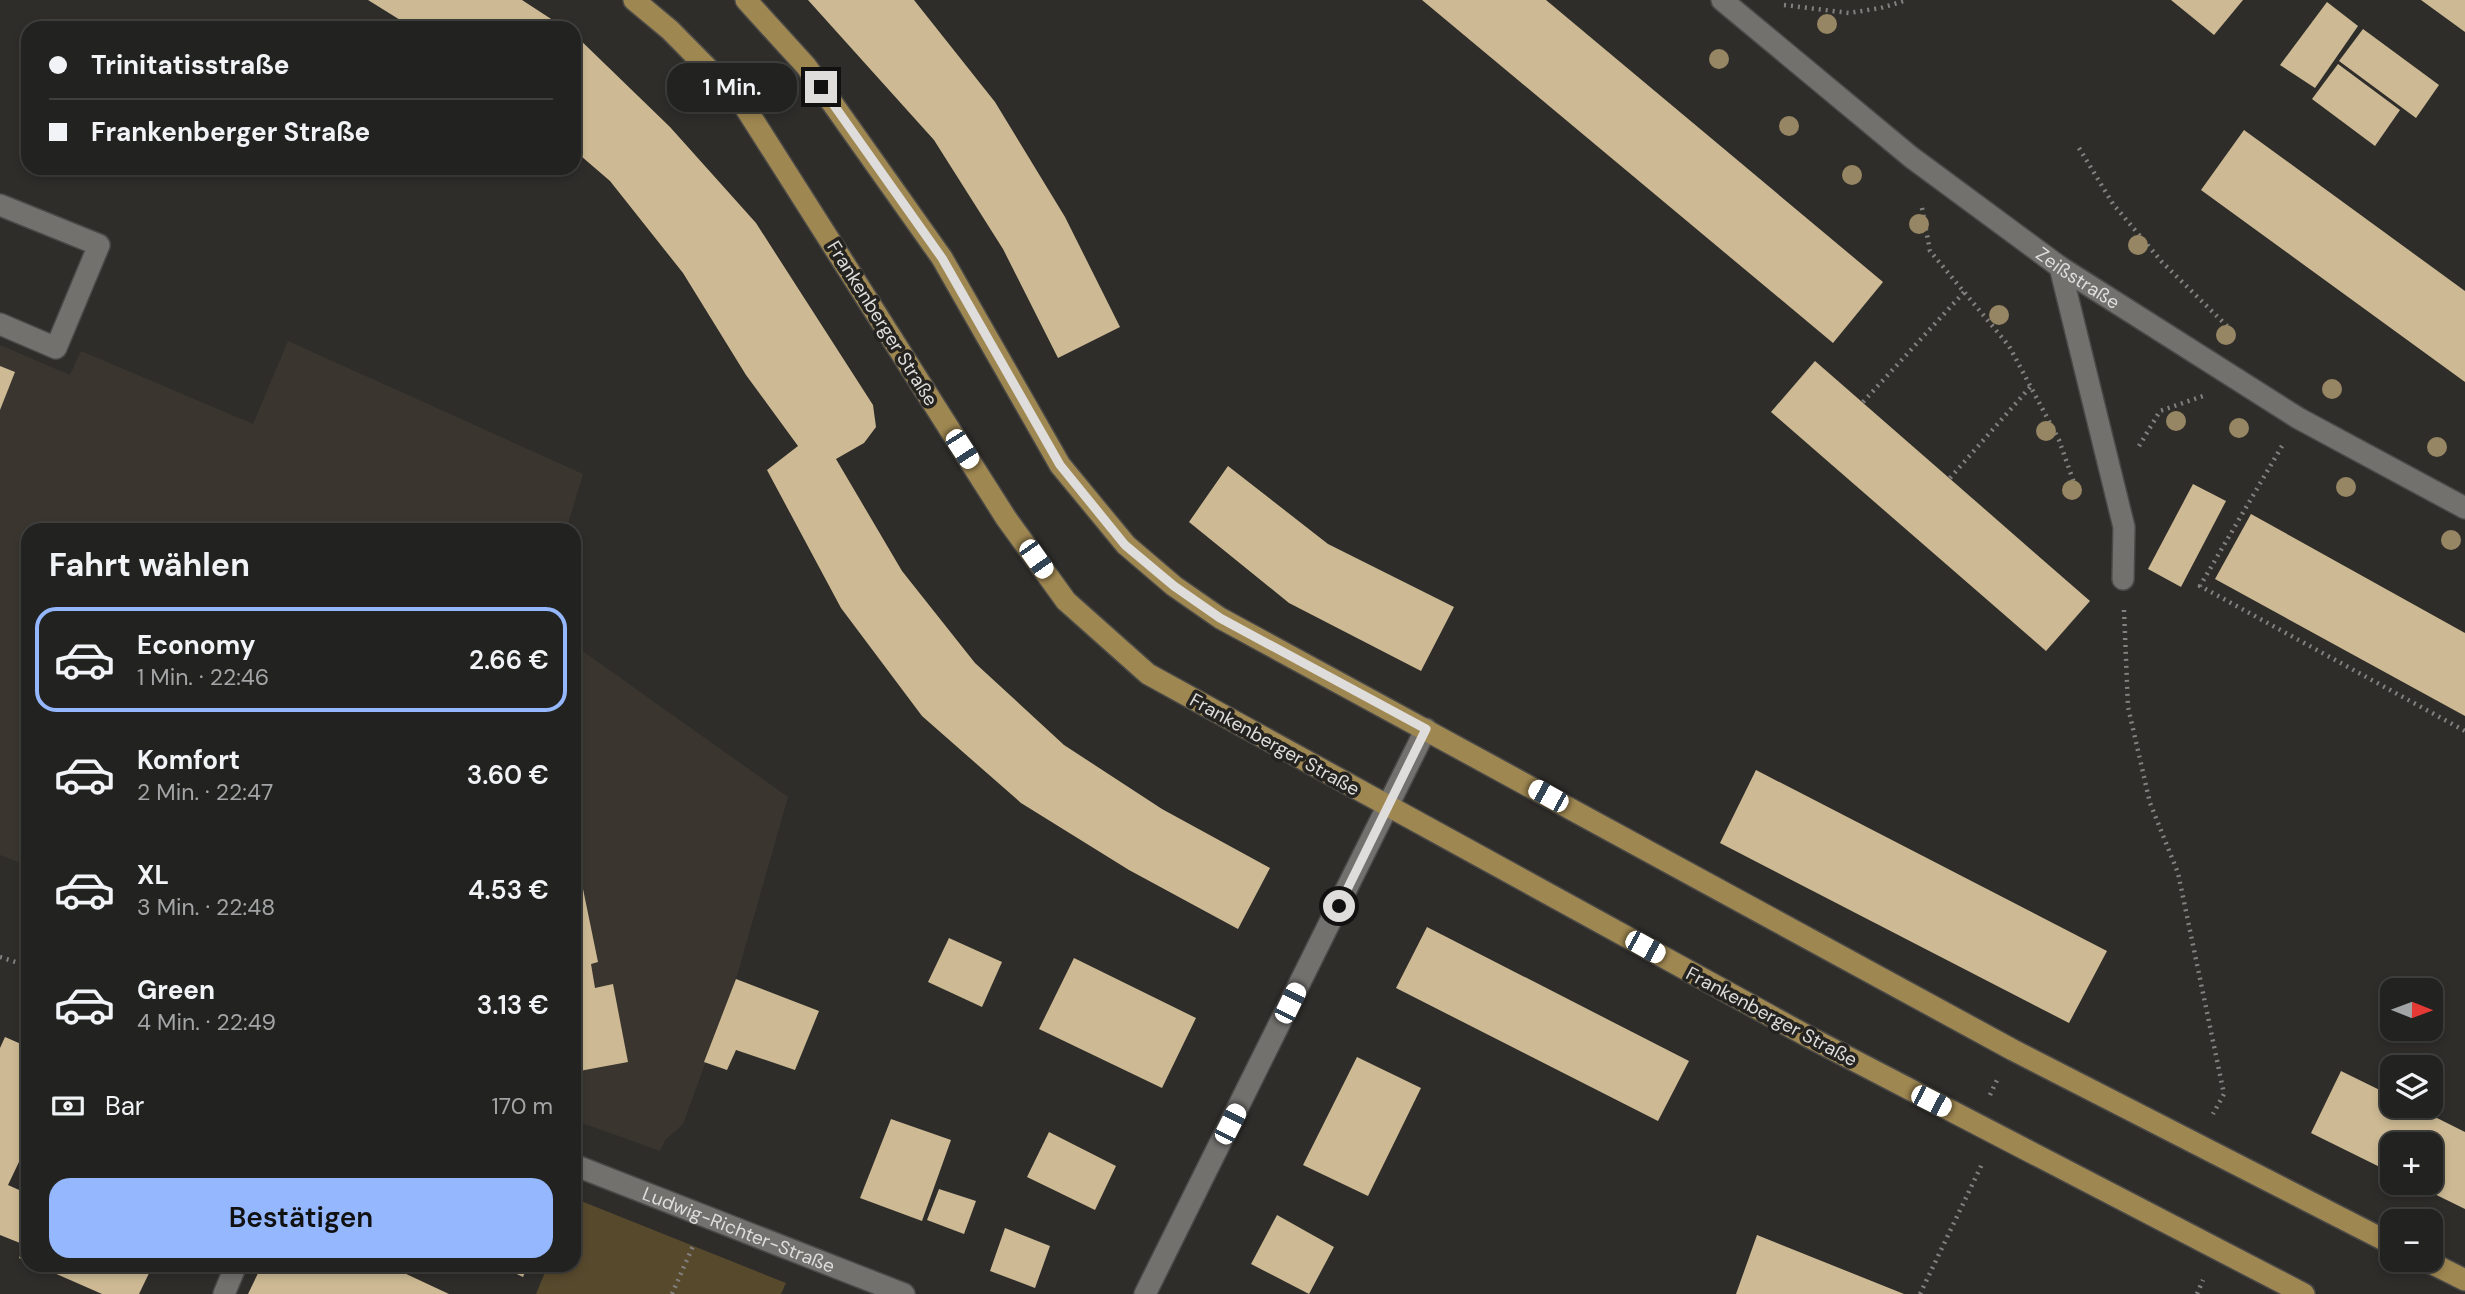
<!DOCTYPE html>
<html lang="de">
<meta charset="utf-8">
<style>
:root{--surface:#222220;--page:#2a2a29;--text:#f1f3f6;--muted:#a2a4a5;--line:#3f3f3e;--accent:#94b7fd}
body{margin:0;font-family:"DM Sans",sans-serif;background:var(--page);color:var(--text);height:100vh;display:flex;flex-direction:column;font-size:26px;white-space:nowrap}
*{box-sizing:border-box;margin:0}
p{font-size:23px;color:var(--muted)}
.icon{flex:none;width:38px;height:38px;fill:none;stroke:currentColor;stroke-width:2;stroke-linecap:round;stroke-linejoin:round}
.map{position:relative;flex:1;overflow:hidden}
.details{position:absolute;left:21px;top:523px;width:560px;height:749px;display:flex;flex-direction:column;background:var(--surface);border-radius:21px;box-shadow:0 4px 10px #0003,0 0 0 2px var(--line)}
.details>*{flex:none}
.banner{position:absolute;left:21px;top:21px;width:560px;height:154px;border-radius:21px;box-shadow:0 4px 10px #0003,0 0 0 2px var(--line);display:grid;align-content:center;height:154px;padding:0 28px;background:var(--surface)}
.needle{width:46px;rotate:91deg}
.fabs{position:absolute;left:2380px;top:978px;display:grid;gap:14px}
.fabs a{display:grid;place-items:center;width:63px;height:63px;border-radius:14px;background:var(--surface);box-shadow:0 4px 10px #0003,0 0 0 2px var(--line);font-size:35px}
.end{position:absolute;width:32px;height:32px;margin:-16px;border:9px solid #dedddb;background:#111;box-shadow:0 0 0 4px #111}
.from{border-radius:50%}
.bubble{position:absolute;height:49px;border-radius:21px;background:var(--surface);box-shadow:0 4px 10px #0003,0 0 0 2px var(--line);font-size:23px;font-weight:600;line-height:49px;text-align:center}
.car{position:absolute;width:21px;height:42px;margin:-21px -10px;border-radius:9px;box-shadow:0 0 5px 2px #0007;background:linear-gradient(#fff 24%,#345 0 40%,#fff 0 76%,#345 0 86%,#fff 0)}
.banner b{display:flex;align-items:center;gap:24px;height:66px;font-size:26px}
.banner b+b{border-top:2px solid var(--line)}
.banner i{width:18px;height:18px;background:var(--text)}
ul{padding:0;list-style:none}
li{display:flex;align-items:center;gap:21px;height:105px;margin:0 14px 10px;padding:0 14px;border:4px solid transparent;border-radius:21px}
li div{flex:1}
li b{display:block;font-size:26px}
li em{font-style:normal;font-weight:600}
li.current{border-color:var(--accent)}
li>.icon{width:63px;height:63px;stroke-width:1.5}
h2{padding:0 28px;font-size:32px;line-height:84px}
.pay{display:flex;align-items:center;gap:18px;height:77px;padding:0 28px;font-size:26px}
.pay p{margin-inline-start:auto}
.button{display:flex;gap:14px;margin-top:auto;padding:14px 28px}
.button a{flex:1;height:80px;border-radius:21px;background:var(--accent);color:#111;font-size:28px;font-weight:600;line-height:80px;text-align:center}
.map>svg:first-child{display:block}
.built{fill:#3a362f}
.green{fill:#57492c}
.building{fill:#cdba94}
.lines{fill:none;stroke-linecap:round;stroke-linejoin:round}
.minor-casing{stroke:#4a4947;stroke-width:24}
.major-casing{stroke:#4a4947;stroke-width:24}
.path{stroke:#82817f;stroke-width:4.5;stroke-dasharray:2 5;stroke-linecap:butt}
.minor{stroke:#73716e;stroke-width:21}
.major{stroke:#9f8751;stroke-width:21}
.tree{fill:#978663}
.route{stroke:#dedddb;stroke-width:9}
.labels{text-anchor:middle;stroke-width:7;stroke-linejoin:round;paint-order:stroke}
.street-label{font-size:19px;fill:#dedddb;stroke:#242320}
</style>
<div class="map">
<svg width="2465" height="1294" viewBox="0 0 2465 1294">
<rect width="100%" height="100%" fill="#2e2d2a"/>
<!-- built -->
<g class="built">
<polygon points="288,341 583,474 566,530 28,530 28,866 0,855 0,345 70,375 81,351 253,424"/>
<polygon points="574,645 788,797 736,979 683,1124 665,1140 660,1151 574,1120"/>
</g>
<!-- green -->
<polygon class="green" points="576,1199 786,1283 781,1294 536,1294 548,1265 574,1265"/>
<!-- building -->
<g class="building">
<polygon points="368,0 522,0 565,28 413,28"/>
<polygon points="808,0 914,0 995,102 1065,217 1120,327 1058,358 1003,249 934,140"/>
<polygon points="1422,0 1546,0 1883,282 1833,343"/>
<polygon points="2171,0 2243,0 2214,35"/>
<polygon points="2421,0 2465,0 2465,32"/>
<polygon points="2327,2 2358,26 2315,88 2280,65"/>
<polygon points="2363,29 2439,85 2416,118 2339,61"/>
<polygon points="574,34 670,127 756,223 873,405 876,427 864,443 836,459 902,571 975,663 1064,745 1162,809 1270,868 1238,929 1129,870 1021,803 922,716 841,608 767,470 798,446 746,375 683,273 610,181 574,150"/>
<polygon points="2338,64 2400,110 2375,146 2312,99"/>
<polygon points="2244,130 2465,291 2465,382 2201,190"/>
<polygon points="1815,361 2090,601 2046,651 1771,412"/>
<polygon points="0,366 15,372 0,410"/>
<polygon points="1228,466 1328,544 1454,607 1421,671 1289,603 1189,522"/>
<polygon points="2193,484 2226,501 2181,587 2148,569"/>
<polygon points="2251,514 2465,633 2465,716 2215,579"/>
<polygon points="1756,770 2107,951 2069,1023 1720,843"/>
<polygon points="574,845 598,962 591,964 595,988 613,984 628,1062 574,1072"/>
<polygon points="1427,927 1689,1061 1658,1121 1396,988"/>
<polygon points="949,938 1002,962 982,1007 928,982"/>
<polygon points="1074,958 1196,1018 1162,1088 1039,1029"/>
<polygon points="736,979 819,1011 795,1070 736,1050 727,1070 704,1062"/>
<polygon points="5,1037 28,1047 28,1143 8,1185 28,1194 28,1262 19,1258 25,1245 0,1235 0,1048"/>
<polygon points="1357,1057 1421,1088 1368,1196 1303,1165"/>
<polygon points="2341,1071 2392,1096 2392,1106 2413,1106 2465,1132 2465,1209 2412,1183 2431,1183 2431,1144 2392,1144 2392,1173 2311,1133"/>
<polygon points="891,1119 951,1140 922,1221 860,1198"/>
<polygon points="1049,1132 1116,1166 1095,1210 1027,1177"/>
<polygon points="939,1189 976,1201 964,1234 927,1220"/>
<polygon points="1277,1215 1334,1247 1309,1294 1251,1264"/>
<polygon points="1005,1228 1050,1246 1035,1288 990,1271"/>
<polygon points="1757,1235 1904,1294 1736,1294"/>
<polygon points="36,1265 153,1265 139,1294 102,1294"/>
<polygon points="262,1265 387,1265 449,1294 248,1294"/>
<polygon points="498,1265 528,1265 523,1277"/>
</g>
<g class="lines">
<!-- minor casing -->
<g class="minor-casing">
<g id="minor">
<path id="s1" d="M1722,0L1911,157L2060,267L2298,418L2465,508"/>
<polyline points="0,205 99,245 56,348 0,324"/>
<polyline points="2060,267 2124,527 2123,579"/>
<path id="s2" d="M574,1165L904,1294"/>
<polyline points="224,1294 236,1265"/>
<polyline points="1145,1294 1426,729"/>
</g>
</g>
<!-- major casing -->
<g class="major-casing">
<g id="major">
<polyline points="634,0 670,30 743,104 1006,518 1066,601 1148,674 1809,1037 2304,1294"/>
<polyline points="746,0 806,66 942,258 1060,465 1126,545 1174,586 1220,618 2013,1050 2392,1244"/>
<polyline points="2425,1260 2465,1280"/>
</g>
</g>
<!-- path -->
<g class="path">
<polyline points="1784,5 1849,13 1881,8 1907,0"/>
<polyline points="2079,148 2113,204 2162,262 2232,331 2233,336"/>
<polyline points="1922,208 1930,251 2009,346 2059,440 2079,497"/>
<polyline points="1863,402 1966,290"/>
<polyline points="2139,446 2160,411 2203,396"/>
<polyline points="2282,446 2200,586 2465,731"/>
<polyline points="1950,478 2032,385"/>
<polyline points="2124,610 2128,707 2150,803 2178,873 2224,1094 2213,1114"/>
<polyline points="0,957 28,966"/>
<polyline points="1990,1095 1998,1078"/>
<polyline points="672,1294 693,1246"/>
<polyline points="1920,1294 1983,1162"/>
<polyline points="2197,1294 2203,1280"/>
</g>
<!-- minor -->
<use href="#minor" class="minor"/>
<!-- major -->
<use href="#major" class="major"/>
</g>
<!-- trees -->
<g class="tree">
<circle cx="1827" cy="24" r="10"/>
<circle cx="1719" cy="59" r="10"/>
<circle cx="1789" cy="126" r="10"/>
<circle cx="1852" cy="175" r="10"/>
<circle cx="1919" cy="224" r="10"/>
<circle cx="2138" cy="245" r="10"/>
<circle cx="1999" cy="315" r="10"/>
<circle cx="2226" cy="335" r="10"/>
<circle cx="2332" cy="389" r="10"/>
<circle cx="2176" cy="421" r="10"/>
<circle cx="2239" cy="428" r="10"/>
<circle cx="2046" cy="431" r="10"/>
<circle cx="2437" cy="447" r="10"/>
<circle cx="2346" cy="487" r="10"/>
<circle cx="2072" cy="490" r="10"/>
<circle cx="2451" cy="540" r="10"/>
</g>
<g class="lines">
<!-- route -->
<polyline class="route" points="821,87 942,258 1060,465 1125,545 1174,586 1220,618 1426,729 1339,906"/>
</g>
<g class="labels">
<!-- street labels -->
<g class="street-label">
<text dy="7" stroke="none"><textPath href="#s1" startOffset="452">Zeißstraße</textPath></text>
<text transform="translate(883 323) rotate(58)" y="7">Frankenberger Straße</text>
<text transform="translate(1275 744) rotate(29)" y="7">Frankenberger Straße</text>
<text transform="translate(1772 1016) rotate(28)" y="7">Frankenberger Straße</text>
<text dy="7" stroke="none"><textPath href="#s2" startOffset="177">Ludwig-Richter-Straße</textPath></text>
</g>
</g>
</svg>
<div class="fabs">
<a><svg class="needle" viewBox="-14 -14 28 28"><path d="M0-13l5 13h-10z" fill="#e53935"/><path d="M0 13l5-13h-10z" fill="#a2a4a5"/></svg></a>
<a><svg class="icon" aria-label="layers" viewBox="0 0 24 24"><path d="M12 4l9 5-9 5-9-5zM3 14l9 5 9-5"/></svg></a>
<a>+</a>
<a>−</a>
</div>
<i class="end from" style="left:1339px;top:906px"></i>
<i class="end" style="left:821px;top:87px"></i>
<div class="bubble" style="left:667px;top:63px;width:130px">1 Min.</div>
<i class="car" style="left:962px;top:449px;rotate:147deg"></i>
<i class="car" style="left:1036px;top:559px;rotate:145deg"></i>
<i class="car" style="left:1548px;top:796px;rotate:299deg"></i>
<i class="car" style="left:1645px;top:947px;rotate:119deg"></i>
<i class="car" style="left:1290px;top:1003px;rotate:26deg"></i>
<i class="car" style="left:1931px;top:1101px;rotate:117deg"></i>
<i class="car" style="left:1230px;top:1124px;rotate:27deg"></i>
<div class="banner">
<b><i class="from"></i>Trinitatisstraße</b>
<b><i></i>Frankenberger Straße</b>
</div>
<section class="details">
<h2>Fahrt wählen</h2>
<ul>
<li class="current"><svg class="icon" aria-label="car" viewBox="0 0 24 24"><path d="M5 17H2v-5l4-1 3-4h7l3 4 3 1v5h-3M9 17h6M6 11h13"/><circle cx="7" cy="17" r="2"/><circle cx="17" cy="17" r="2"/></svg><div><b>Economy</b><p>1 Min. · 22:46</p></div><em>2.66 €</em></li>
<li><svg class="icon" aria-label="car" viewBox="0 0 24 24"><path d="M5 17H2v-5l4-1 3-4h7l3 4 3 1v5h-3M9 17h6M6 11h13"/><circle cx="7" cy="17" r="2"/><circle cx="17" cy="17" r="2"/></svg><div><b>Komfort</b><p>2 Min. · 22:47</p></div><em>3.60 €</em></li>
<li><svg class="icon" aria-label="car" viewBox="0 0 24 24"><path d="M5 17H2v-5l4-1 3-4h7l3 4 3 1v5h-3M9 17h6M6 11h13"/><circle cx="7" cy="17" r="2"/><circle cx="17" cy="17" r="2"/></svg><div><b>XL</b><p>3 Min. · 22:48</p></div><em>4.53 €</em></li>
<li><svg class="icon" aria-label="car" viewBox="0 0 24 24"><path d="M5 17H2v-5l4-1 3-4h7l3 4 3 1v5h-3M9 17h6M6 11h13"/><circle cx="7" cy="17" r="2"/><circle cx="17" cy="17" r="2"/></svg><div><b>Green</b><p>4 Min. · 22:49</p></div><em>3.13 €</em></li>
</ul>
<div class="pay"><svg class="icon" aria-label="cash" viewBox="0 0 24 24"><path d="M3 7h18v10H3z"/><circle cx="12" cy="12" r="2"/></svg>Bar<p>170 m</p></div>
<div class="button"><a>Bestätigen</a></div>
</section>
</div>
